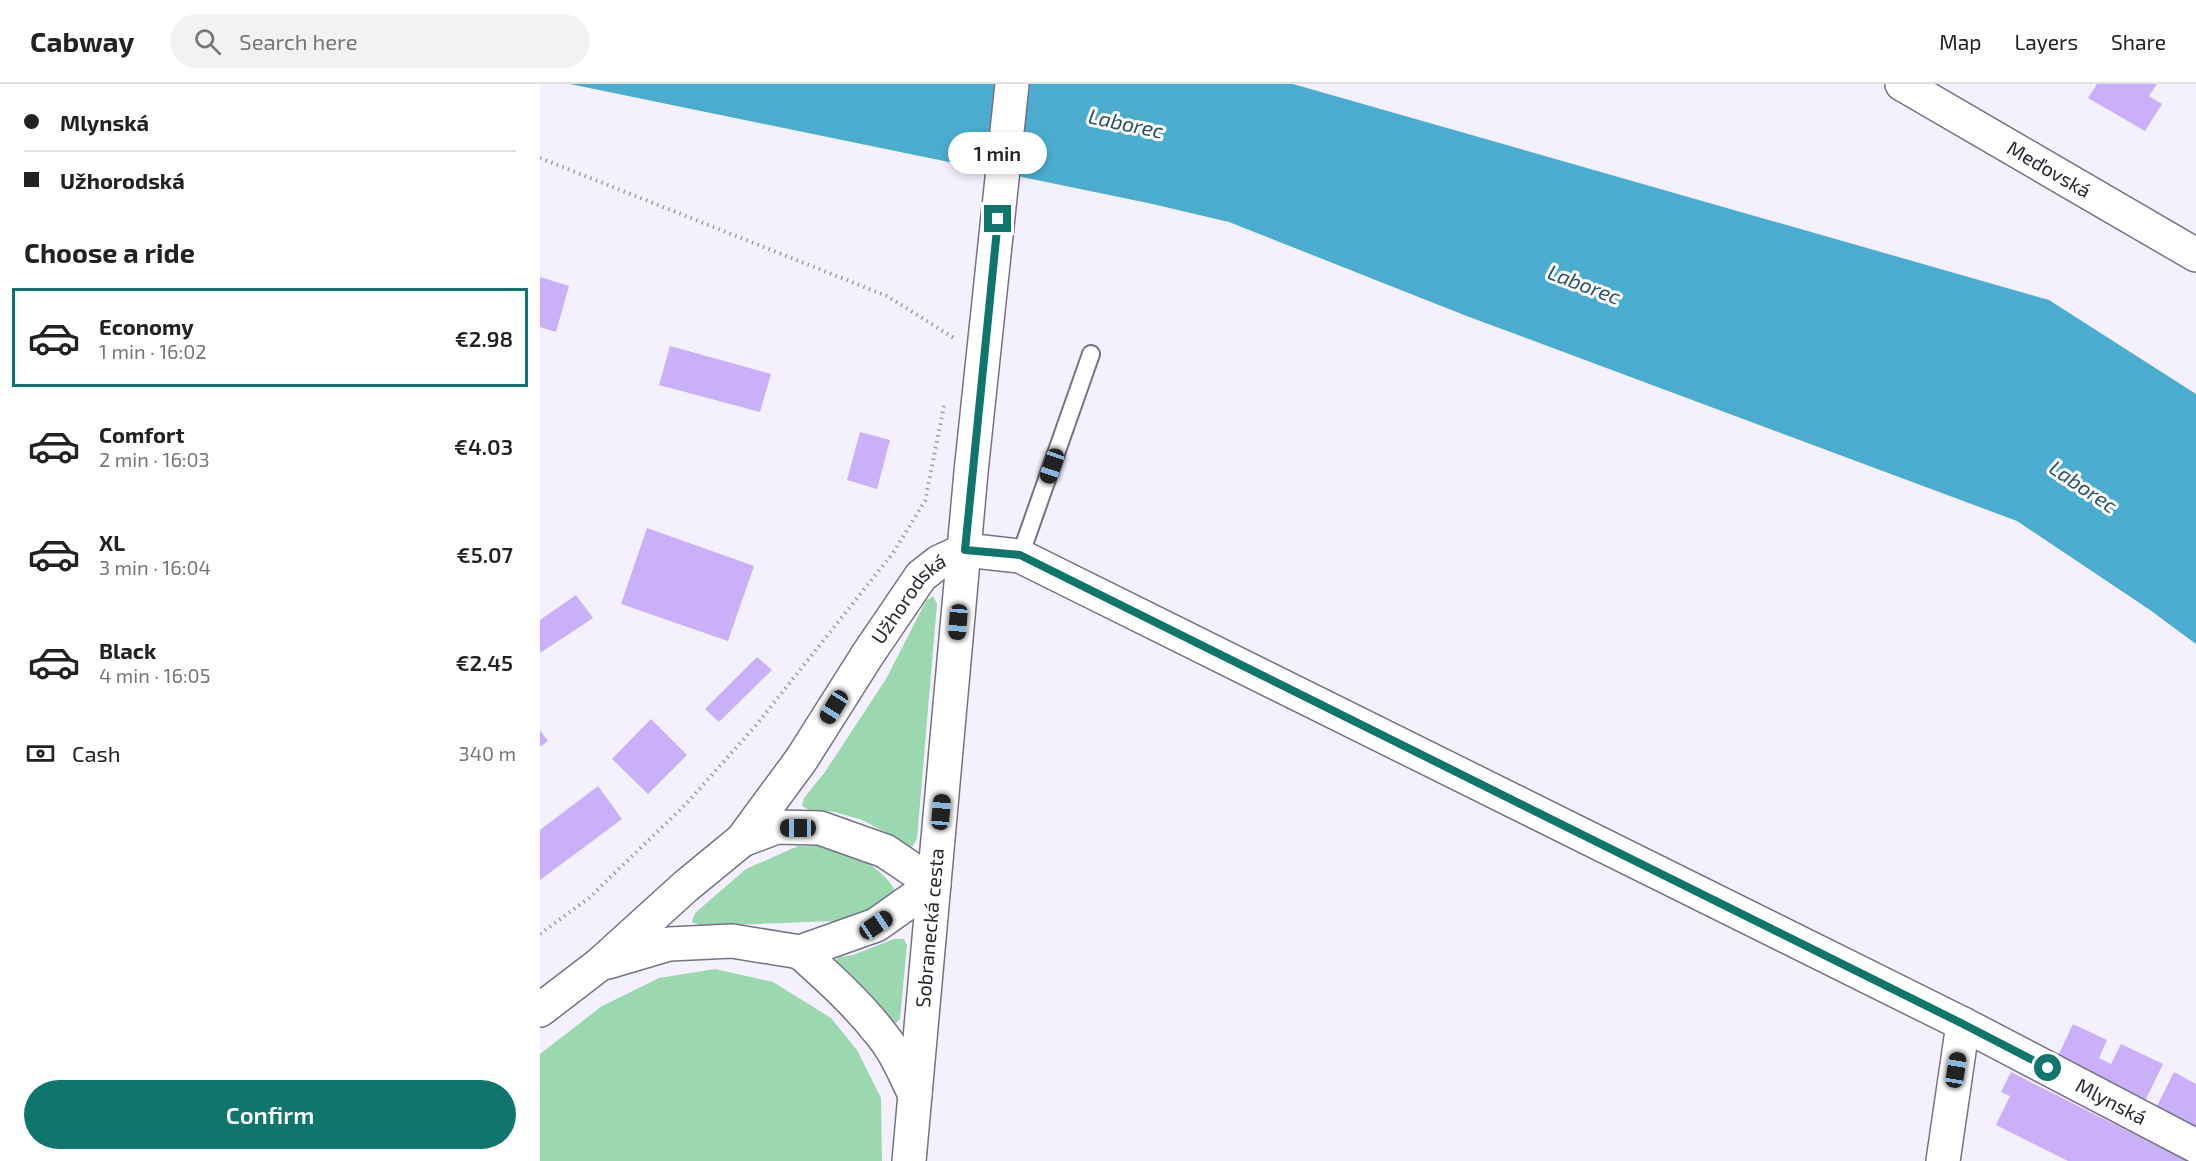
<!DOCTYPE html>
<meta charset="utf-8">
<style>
:root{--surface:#fff;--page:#f2f2f2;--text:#222;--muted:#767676;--line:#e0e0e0;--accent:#0f766e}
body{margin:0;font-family:"Exo 2",sans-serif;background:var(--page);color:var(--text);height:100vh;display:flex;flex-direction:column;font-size:22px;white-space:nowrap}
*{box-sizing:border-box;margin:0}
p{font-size:20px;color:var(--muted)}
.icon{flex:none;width:33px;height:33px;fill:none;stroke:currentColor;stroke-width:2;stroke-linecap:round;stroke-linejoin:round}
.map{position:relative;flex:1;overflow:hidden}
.sheet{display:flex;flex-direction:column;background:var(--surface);width:540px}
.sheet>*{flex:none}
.banner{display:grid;align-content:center;height:132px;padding:0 24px;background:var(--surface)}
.end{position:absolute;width:27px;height:27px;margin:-14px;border:8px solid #0f766e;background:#fff;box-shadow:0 0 0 3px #fff}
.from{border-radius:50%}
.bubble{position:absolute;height:42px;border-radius:21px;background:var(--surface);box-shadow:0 3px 9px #0003;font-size:20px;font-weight:600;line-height:42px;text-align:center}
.car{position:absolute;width:18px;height:36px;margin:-18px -9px;border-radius:8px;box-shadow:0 0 4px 2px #0007;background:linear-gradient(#222 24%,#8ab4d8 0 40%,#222 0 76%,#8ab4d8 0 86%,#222 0)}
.banner b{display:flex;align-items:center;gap:21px;height:57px;font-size:22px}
.banner b+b{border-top:2px solid var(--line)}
.banner i{width:15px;height:15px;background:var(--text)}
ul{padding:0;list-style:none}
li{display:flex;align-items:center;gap:18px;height:99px;margin:0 12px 9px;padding:0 12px;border:3px solid transparent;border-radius:0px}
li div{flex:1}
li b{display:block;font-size:22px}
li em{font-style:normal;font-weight:600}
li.on{border-color:var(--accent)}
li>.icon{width:54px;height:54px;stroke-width:1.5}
h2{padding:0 24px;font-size:27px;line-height:72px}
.pay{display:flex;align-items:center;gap:15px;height:66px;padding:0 24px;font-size:22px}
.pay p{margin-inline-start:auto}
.button{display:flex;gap:12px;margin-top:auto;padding:12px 24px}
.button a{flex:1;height:69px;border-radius:36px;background:var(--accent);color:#fff;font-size:24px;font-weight:600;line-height:69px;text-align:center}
header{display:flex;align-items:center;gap:36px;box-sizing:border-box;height:84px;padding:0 30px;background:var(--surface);border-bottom:2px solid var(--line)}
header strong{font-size:28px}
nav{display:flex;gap:33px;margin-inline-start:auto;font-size:21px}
.search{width:420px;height:54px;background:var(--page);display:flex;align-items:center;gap:15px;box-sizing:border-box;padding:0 21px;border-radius:33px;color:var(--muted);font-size:22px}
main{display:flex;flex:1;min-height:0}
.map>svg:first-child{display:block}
.green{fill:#9bd8af}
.water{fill:#4aaccf}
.building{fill:#c9b0f8}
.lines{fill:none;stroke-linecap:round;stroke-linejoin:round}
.lane-casing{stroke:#777185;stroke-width:20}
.street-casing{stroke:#777185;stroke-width:36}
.primary-casing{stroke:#777185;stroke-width:36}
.path{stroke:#9e9ba7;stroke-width:4;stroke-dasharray:1.5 4.5;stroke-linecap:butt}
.lane{stroke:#fff;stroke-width:16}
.street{stroke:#fff;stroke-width:33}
.primary{stroke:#fff;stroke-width:33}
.route{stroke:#0f766e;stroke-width:8}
.labels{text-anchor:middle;stroke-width:6;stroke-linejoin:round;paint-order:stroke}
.street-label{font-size:20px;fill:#2a2730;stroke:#fff}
.water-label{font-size:21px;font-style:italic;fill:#295363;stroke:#fff}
</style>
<header>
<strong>Cabway</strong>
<div class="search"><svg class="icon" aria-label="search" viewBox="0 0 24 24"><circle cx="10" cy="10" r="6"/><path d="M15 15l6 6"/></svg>Search here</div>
<nav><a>Map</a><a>Layers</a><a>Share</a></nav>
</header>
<main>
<section class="sheet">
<div class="banner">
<b><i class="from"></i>Mlynská</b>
<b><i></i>Užhorodská</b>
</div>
<h2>Choose a ride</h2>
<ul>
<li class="on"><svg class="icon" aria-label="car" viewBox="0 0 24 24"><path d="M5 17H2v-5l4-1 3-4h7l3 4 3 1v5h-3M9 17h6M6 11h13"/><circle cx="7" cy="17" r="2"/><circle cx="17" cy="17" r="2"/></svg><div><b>Economy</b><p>1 min · 16:02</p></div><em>€2.98</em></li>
<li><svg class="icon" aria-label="car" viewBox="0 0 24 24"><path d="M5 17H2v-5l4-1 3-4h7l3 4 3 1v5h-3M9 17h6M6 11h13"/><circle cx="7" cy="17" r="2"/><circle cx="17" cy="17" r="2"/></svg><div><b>Comfort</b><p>2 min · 16:03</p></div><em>€4.03</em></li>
<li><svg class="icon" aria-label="car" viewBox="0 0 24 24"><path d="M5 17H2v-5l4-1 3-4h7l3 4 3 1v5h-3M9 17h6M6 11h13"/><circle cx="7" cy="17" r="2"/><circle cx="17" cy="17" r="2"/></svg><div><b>XL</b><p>3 min · 16:04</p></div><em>€5.07</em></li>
<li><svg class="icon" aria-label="car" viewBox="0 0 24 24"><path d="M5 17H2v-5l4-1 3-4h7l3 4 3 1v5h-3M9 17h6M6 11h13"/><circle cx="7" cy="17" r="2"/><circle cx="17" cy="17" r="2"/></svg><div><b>Black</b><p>4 min · 16:05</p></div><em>€2.45</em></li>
</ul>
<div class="pay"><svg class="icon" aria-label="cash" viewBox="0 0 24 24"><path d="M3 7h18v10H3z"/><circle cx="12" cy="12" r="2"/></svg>Cash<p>340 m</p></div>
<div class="button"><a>Confirm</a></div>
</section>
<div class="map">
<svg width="1656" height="1077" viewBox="0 0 1656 1077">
<rect width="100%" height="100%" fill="#f4f0fe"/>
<!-- green -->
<g class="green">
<polygon points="393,512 397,520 377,755 372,763 364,761 351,751 322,736 295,728 269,726 262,722 264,714 285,688 346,595 386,517"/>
<path d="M258,762C268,763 281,761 291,763C313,768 345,786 355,807C341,826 318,832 296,837L162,842L152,838L155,829L206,785Z"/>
<polygon points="354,855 364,855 367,861 360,935 355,940 348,937 294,877 300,873 313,871"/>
<polygon points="175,885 233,898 291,934 317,966 341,1014 342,1077 0,1077 0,970 62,922 119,894"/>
</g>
<!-- water -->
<polygon class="water" points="30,0 753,0 1509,216 1656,310 1656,560 1610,526 1477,437 924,231 689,138 608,119"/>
<!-- building -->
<g class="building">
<polygon points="1557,0 1617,0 1609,12 1622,20 1605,47 1548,14"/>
<polygon points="0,193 29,202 16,248 0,243"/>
<polygon points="130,262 231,290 220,328 119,301"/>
<polygon points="320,348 350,356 337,405 307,396"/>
<polygon points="107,444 214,482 188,557 81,520"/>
<polygon points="36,511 53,534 0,569 0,536"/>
<polygon points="217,573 232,586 179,638 165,625"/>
<polygon points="111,635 147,671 108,710 72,675"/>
<polygon points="0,646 8,657 0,663"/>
<polygon points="58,702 82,735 0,796 0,746"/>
<polygon points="1533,940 1567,956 1559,974 1571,980 1581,960 1623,980 1605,1017 1517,974"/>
<polygon points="1471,988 1552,1029 1648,1077 1528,1077 1456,1041 1470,1012 1461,1008"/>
<polygon points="1634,988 1656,1000 1656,1045 1616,1024"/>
</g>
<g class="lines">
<!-- lane casing -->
<g class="lane-casing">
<polyline id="lane" points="480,472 551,270"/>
</g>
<!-- street casing -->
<g class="street-casing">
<g id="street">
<path id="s1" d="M1362,0L1656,171"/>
<path d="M260,868C289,894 317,919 341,950C356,968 365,990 375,1011"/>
<polyline points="68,878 129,860 192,857 260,868 336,841 394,800 345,767 280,744 237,743 202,756"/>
<path id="s2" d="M0,926L60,880L146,802L202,756L261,676L328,570L381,492L399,478L425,466L480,472L1423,940L1656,1062"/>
<polyline points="1403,1077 1423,940"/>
</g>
</g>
<!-- primary casing -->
<g class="primary-casing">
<g id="primary">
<path id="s3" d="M369,1077L431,388L472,0"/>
</g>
</g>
<!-- path -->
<g class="path">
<polyline points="0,74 347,212 414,254"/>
<polyline points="0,850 49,814 147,719 217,640 353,469 385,417 404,322"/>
</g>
<!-- lane -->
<use href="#lane" class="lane"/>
<!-- street -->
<use href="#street" class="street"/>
<!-- primary -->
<use href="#primary" class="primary"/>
</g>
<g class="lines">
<!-- route -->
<polyline class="route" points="458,135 425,466 480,471 1423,940 1508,984"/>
</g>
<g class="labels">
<!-- street labels -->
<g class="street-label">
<text dy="7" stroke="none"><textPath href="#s1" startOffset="170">Meďovská</textPath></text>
<text dy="7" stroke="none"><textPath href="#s2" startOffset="558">Užhorodská</textPath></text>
<text dy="7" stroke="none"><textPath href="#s3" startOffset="234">Sobranecká cesta</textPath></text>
<text dy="7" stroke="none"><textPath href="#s2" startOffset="1910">Mlynská</textPath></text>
</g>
<!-- water labels -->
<g class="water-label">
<text transform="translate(586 40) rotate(12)" y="7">Laborec</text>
<text transform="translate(1044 201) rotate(21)" y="7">Laborec</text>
<text transform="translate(1543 403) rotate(34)" y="7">Laborec</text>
</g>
</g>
</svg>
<i class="end from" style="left:1508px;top:984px"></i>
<i class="end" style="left:458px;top:135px"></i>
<div class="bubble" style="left:408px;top:48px;width:99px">1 min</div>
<i class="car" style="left:512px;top:382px;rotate:199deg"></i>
<i class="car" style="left:418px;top:538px;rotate:185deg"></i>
<i class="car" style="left:294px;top:623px;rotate:212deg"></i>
<i class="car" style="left:401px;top:728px;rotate:5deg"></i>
<i class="car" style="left:258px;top:744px;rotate:270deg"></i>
<i class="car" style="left:336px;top:841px;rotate:56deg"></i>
<i class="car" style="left:1416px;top:986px;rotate:9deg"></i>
</div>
</main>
